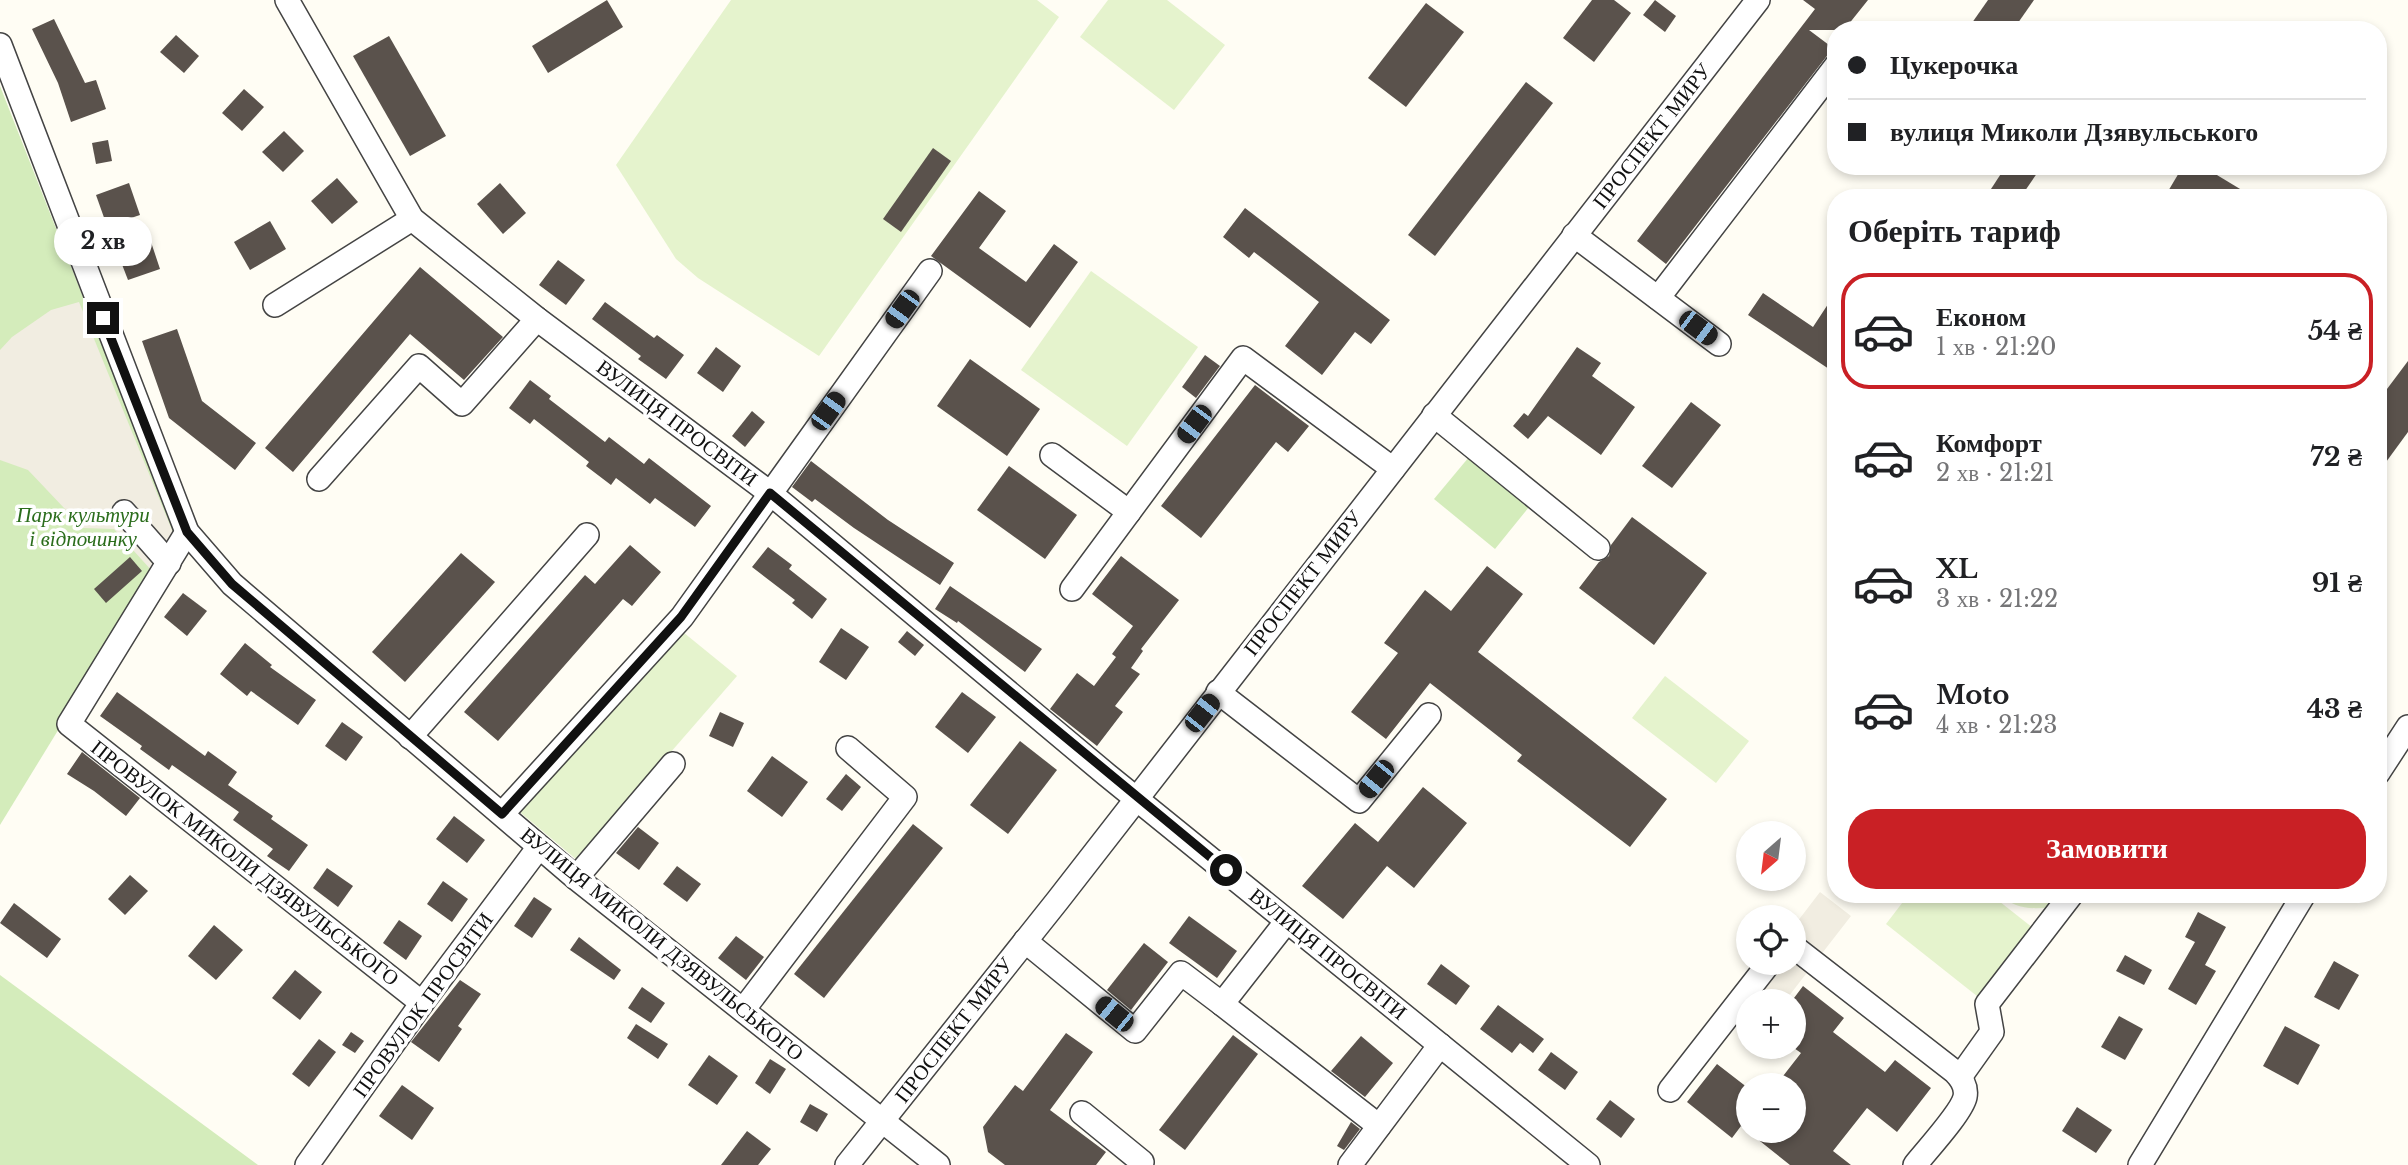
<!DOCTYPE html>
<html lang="uk">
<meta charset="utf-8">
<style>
:root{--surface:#fff;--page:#f2f2f2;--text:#202124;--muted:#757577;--line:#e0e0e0;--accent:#c92025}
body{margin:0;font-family:"Libre Baskerville",serif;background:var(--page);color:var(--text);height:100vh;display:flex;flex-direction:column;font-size:26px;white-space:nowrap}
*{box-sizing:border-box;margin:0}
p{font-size:23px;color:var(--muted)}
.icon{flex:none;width:38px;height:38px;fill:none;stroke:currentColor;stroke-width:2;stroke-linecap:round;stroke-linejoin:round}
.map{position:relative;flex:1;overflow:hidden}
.drawer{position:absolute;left:1827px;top:189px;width:560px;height:714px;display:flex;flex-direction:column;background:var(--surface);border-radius:28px;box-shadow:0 4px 10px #0003}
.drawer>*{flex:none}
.top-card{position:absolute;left:1827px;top:21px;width:560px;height:154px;border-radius:28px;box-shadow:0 4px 10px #0003;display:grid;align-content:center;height:154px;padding:0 21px;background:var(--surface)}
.needle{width:46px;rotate:208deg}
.tools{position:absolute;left:1736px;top:821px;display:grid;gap:14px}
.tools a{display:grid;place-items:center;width:70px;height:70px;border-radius:50%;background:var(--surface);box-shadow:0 4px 10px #0003;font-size:35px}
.end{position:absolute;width:32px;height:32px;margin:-16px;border:9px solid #111;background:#fff;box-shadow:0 0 0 4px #fff}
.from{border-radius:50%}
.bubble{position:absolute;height:49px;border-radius:24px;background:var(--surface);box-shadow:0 4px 10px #0003;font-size:23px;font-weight:800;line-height:49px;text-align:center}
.car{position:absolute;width:21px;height:42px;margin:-21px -10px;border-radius:9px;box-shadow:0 0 5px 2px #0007;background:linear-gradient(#222 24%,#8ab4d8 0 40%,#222 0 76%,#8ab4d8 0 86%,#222 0)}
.top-card b{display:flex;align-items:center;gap:24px;height:66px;font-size:26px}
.top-card b+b{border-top:2px solid var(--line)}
.top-card i{width:18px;height:18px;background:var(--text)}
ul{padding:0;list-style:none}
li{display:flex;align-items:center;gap:21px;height:116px;margin:0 14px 10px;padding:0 7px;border:4px solid transparent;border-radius:28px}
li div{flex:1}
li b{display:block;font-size:26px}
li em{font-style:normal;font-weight:800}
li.current{border-color:var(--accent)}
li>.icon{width:63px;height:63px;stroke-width:1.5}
h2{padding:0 21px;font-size:32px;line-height:84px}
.primary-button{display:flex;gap:14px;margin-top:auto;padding:14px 21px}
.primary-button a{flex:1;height:80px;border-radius:28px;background:var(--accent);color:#fff;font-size:28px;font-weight:800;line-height:80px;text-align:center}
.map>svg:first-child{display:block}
.green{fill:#d4ecbb}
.pitch{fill:#e5f3cd}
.plaza{fill:#f1ede1}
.building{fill:#5a524c}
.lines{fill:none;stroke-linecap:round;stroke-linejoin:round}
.minor-casing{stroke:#444;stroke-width:26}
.minor{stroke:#fff;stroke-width:23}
.route{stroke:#111;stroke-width:9}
.labels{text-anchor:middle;stroke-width:7;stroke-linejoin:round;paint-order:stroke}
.street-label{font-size:21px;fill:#111;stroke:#fff}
.park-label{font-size:21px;font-style:italic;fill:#2b6d1c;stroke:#fff}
</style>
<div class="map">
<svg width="2408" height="1165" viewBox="0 0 2408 1165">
<rect width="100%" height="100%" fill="#fffdf4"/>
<!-- green -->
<g class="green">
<polygon points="0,86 177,536 0,825"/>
<polygon points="1469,457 1529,507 1495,549 1434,499"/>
<polygon points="0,975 258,1165 0,1165"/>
</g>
<!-- pitch -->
<g class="pitch">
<polygon points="731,0 1037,0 1059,17 819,356 698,278 676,259 616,165"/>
<polygon points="1108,0 1167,0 1225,45 1174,110 1080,37"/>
<polygon points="1091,271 1198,347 1127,446 1021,370"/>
<polygon points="678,628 737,676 577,860 521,813 522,798"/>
<polygon points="1665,676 1749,741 1716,783 1632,718"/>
<polygon points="1909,894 1990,894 2042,935 1987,1004 1886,924"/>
<path d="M1999,894C2023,894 2033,905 2058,894L2050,907C2031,910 2013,908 1999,894Z"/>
</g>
<!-- plaza -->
<g class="plaza">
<polygon points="79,302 174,535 152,571 114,529 83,528 28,470 0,460 0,350 12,337 51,310"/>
<polygon points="1820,892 1851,916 1785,1001 1748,1001 1748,1015 1734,1004 1766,963 1794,962 1794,926"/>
</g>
<!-- building -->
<g class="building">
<polygon points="607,0 623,27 548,73 532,46"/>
<polygon points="1592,0 1614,0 1631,13 1594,62 1563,38"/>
<polygon points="1655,0 1676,16 1665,32 1643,15"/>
<polygon points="1803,0 1868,0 1844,30 1809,30 1833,48 1666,264 1637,241 1815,9"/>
<polygon points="1988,0 2034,0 2013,30 1967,30"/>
<polygon points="1426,3 1464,32 1406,107 1368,78"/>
<polygon points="54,19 85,83 96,80 106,109 71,122 58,83 32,29"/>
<polygon points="176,35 199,56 184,73 160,52"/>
<polygon points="389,36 446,136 410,156 353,56"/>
<polygon points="1526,82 1553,103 1435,256 1408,235"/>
<polygon points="244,89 264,107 242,131 222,113"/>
<polygon points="284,131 304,151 283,172 262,152"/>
<polygon points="108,140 112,161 96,164 92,143"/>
<polygon points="933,148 951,161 901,232 883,219"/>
<polygon points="2006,166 2042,166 2020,198 2003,198 1991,189"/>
<polygon points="2183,166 2202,166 2255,198 2164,198"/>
<polygon points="337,178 358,202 332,224 311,201"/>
<polygon points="129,183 140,215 107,226 96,195"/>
<polygon points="500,183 526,213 503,234 477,204"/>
<polygon points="979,191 1006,211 979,248 1026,282 1054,244 1078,262 1030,328 931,256"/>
<polygon points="1245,208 1390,320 1371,344 1355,332 1322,375 1285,346 1319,302 1254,252 1249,258 1223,237"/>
<polygon points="270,221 286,249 250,270 234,242"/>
<polygon points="151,242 160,269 128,280 118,254"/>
<polygon points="558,260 585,280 566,305 539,285"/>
<polygon points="420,267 503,337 464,380 410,334 293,472 265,448"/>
<polygon points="1836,292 1836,359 1829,369 1748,315 1763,293 1813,327"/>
<polygon points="605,302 654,338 657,335 684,355 666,379 638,359 641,356 592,319"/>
<polygon points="177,329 202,401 256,443 235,470 169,418 142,341"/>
<polygon points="716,347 741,366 723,392 697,373"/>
<polygon points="1577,347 1601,363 1592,376 1635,407 1601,455 1548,416 1528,439 1513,426 1524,413 1528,416"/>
<polygon points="1205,355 1220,366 1196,398 1182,387"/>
<polygon points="970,359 1040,409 1007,456 937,406"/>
<polygon points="2408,361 2408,432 2378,473 2378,401"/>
<polygon points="530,380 551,396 549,399 605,442 609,437 644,464 649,458 711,506 695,527 655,498 650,504 616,478 611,485 586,466 589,462 534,419 530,424 509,408"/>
<polygon points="1255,385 1309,426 1288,452 1276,442 1201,538 1161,506"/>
<polygon points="1691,402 1721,425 1672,488 1642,466"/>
<polygon points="752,411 765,422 745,447 732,436"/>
<polygon points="811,461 888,520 954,563 940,585 854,528 815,499 812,502 792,487"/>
<polygon points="1009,466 1077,515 1045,559 977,510"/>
<polygon points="1632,517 1707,573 1654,645 1579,588 1599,562 1609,556 1611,545"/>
<polygon points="630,545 661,572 632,606 623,599 498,741 464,712 585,575 595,584"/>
<polygon points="768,547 792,565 789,569 827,599 812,619 792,603 795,600 752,567"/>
<polygon points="461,553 495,582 405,682 372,652"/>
<polygon points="1121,556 1179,600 1141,649 1143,651 1131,668 1140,674 1115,706 1123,712 1097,746 1050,709 1077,673 1094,686 1116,657 1112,654 1133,626 1092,594"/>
<polygon points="130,557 142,571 106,603 94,589"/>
<polygon points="1487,566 1523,594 1478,652 1667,799 1630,847 1517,761 1522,755 1430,683 1386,739 1351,712 1398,653 1384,643 1425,590 1451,611"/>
<polygon points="950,586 1042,649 1025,672 958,621 957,623 935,609"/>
<polygon points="183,593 207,611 187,636 164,617"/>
<polygon points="841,628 869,647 846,680 819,662"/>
<polygon points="907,631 924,645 915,656 898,642"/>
<polygon points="245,643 272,665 270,667 316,700 298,725 251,691 247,696 220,674"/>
<polygon points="117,692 205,756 208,751 237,772 228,785 273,816 271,819 308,845 289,871 267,856 273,849 233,820 239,812 172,765 169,770 140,749 142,746 100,716"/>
<polygon points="962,692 996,717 968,753 935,727"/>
<polygon points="720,712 744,723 733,747 709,736"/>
<polygon points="342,722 363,737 346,761 325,746"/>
<polygon points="1020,741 1057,770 1008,834 970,805"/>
<polygon points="82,752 140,798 126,816 94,791 67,774"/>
<polygon points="772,756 808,782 782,817 747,791"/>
<polygon points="846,774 861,787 842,811 826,799"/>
<polygon points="1423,787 1467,823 1414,888 1387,866 1343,919 1302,886 1355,823 1378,842"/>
<polygon points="454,816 485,840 467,863 436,839"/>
<polygon points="913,824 943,848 824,998 794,974"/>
<polygon points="638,827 659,843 639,870 616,853"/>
<polygon points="677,866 701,884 687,902 663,884"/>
<polygon points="327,868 353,886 338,907 313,888"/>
<polygon points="130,875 148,891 125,915 108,899"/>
<polygon points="443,881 468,899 452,922 427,904"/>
<polygon points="534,897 552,909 532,938 514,926"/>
<polygon points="14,903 61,939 47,958 0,923"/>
<polygon points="2198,912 2226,927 2205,965 2216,971 2196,1005 2168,989 2195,942 2185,937"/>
<polygon points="1189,916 1237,951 1217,978 1169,943"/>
<polygon points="399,920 422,936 406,960 383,943"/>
<polygon points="214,925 243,950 216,980 188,956"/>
<polygon points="736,936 764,957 746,980 718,958"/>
<polygon points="579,937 621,970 614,980 570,950"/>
<polygon points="1144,943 1168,962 1131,1010 1107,990"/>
<polygon points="2125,955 2152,970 2144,985 2116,971"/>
<polygon points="2334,961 2359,975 2339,1010 2314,997"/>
<polygon points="1441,964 1470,986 1456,1005 1427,984"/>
<polygon points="295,970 322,992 300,1020 272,998"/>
<polygon points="460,980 481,994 458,1026 462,1029 439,1062 411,1042"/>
<polygon points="1803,986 1844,1018 1833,1032 1885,1072 1895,1060 1931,1088 1897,1132 1867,1108 1833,1151 1851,1165 1790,1165 1741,1126 1732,1138 1687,1102 1717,1064 1748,1088 1748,1130 1794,1130 1794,1085 1776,1085 1801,1053 1794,1048 1794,998"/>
<polygon points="642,987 665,1003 651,1023 628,1008"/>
<polygon points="1498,1005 1544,1039 1533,1053 1520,1043 1512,1053 1480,1029"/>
<polygon points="2119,1016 2143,1029 2125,1060 2101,1047"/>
<polygon points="636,1024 668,1044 658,1059 627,1038"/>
<polygon points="2285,1026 2320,1045 2298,1085 2263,1066"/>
<polygon points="351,1032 364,1041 355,1053 342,1045"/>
<polygon points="1066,1033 1093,1052 1050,1110 1106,1152 1096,1165 1005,1165 988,1152 983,1127 1015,1085 1023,1091"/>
<polygon points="1233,1035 1258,1054 1185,1150 1159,1130"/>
<polygon points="1361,1036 1393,1063 1365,1097 1331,1071"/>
<polygon points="319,1039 336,1052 309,1087 292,1074"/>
<polygon points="1551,1052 1578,1072 1565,1090 1538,1070"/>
<polygon points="709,1055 738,1076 717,1105 688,1085"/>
<polygon points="770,1059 786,1069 770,1094 755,1083"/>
<polygon points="402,1085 434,1108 412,1140 379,1116"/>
<polygon points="1610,1100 1635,1119 1621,1138 1596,1119"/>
<polygon points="810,1104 828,1114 817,1132 800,1122"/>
<polygon points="2077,1107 2112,1130 2096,1153 2062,1131"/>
<polygon points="1351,1122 1360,1129 1344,1150 1337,1146"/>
<polygon points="747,1131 771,1149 758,1165 721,1165"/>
</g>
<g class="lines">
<!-- minor casing -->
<g class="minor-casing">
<g id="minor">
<polyline points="287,0 412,219 537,319 770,493 1107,775 1588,1165"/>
<polyline points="0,45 187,532 232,584 576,878 938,1165"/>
<polyline points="1574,235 1719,344"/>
<polyline points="1658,298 1836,66"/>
<polyline points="275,305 412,219"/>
<polyline points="1434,415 1598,548"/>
<polyline points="1052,455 1129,512"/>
<polyline points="319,479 419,366 462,404 537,319"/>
<polyline points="124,512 169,563"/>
<polyline points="187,532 69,724 422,1003"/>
<polyline points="1072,589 1243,358 1393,469"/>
<polyline points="1218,692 1359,801 1429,715"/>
<polyline points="410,737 587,535"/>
<polyline points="2378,773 2408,727"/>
<polyline points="502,814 682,617 930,271"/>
<polyline points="576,878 673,764"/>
<polyline points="1025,941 1135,1031 1181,973 1222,1004 1287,921"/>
<path d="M1794,947L1955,1072C1962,1079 1967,1087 1965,1097C1962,1112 1926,1151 1915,1165"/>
<polyline points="1222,1004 1379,1126"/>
<polyline points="743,1010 905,797 848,748"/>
<polyline points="1960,1077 1992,1032 1987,1004 2071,895"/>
<polyline points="1670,1090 1770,962"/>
<polyline points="1082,1113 1142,1162 1140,1165"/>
<polyline points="307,1165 422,1003 539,847"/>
<polyline points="847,1165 1058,900 1758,0"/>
<polyline points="1350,1165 1440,1045"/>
<polyline points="2140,1165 2304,894"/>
</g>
</g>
<!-- minor -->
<use href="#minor" class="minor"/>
</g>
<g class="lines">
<!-- route -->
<polyline class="route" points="103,318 187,532 232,584 502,814 681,617 770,493 1226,870"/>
</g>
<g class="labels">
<!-- street labels -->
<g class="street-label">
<text transform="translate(1652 136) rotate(-52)" y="7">ПРОСПЕКТ МИРУ</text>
<text transform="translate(677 423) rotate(37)" y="7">ВУЛИЦЯ ПРОСВІТИ</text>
<text transform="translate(1303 583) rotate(-52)" y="7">ПРОСПЕКТ МИРУ</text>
<text transform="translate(245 863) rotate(38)" y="7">ПРОВУЛОК МИКОЛИ ДЗЯВУЛЬСЬКОГО</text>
<text transform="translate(662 944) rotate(39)" y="7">ВУЛИЦЯ МИКОЛИ ДЗЯВУЛЬСЬКОГО</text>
<text transform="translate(1328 954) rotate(39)" y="7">ВУЛИЦЯ ПРОСВІТИ</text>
<text transform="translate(423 1005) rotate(-54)" y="7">ПРОВУЛОК ПРОСВІТИ</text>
<text transform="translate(954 1030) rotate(-52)" y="7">ПРОСПЕКТ МИРУ</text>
</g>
<!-- park labels -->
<g class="park-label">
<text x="83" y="522">Парк культури<tspan x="83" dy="24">і відпочинку</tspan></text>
</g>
</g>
</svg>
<div class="tools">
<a><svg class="needle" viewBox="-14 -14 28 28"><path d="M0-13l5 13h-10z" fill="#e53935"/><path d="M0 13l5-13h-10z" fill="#757577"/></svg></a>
<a><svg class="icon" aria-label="locate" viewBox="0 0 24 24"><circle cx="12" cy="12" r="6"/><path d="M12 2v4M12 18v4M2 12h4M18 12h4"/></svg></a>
<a>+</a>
<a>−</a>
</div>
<i class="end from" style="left:1226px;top:870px"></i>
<i class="end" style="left:103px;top:318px"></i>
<div class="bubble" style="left:54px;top:217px;width:98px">2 хв</div>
<i class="car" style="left:902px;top:309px;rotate:216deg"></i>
<i class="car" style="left:1698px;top:328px;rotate:127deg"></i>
<i class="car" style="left:828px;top:411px;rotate:36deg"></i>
<i class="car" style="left:1194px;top:424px;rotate:217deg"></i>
<i class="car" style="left:1202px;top:713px;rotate:38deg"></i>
<i class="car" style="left:1376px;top:779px;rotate:219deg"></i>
<i class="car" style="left:1114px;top:1014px;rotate:309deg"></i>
<div class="top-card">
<b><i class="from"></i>Цукерочка</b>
<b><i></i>вулиця Миколи Дзявульського</b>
</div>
<section class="drawer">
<h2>Оберіть тариф</h2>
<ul>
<li class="current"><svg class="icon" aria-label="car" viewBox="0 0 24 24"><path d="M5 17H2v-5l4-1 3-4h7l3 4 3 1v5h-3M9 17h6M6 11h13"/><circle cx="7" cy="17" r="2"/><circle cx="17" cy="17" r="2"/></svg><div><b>Економ</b><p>1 хв · 21:20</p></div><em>54 ₴</em></li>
<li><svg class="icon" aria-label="car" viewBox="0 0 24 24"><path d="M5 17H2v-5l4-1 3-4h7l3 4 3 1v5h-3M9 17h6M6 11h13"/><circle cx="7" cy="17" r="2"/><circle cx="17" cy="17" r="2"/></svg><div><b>Комфорт</b><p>2 хв · 21:21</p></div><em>72 ₴</em></li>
<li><svg class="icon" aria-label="car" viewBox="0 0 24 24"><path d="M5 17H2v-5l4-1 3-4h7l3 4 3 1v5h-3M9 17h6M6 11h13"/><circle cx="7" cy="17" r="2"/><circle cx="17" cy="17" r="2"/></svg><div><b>XL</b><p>3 хв · 21:22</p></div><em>91 ₴</em></li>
<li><svg class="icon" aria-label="car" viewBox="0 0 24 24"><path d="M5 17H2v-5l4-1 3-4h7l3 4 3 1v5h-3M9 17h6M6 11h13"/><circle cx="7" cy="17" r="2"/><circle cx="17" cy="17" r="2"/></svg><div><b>Moto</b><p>4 хв · 21:23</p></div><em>43 ₴</em></li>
</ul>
<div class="primary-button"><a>Замовити</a></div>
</section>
</div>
